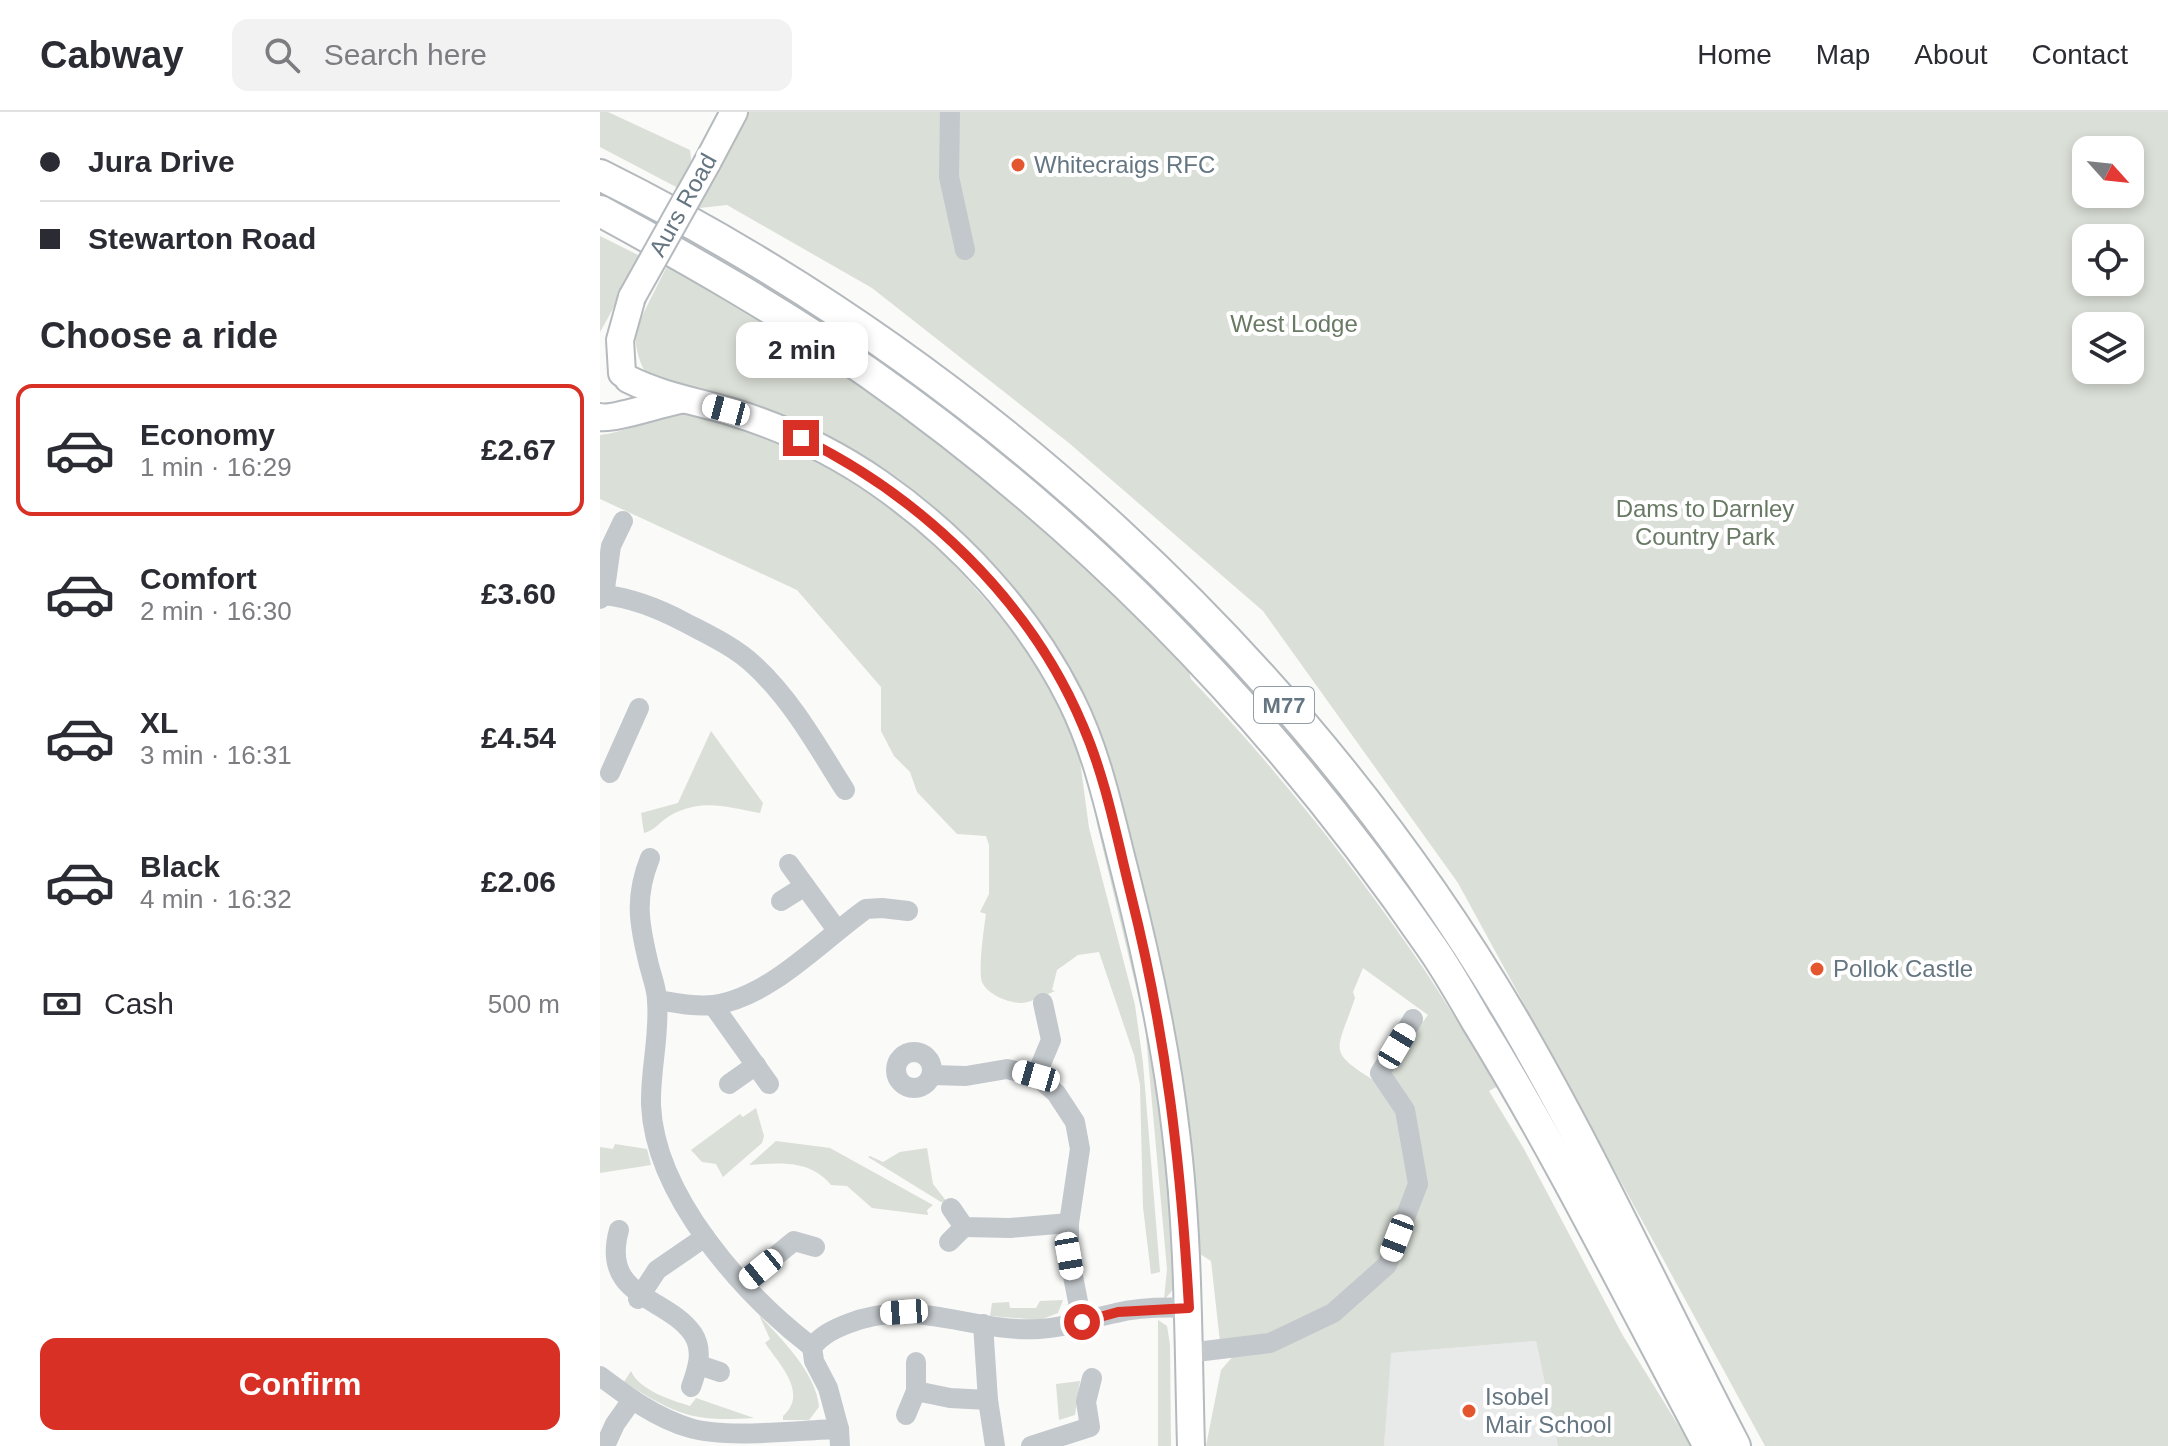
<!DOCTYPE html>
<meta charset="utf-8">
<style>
:root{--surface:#fff;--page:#f2f2f3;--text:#2b2b33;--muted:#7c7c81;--line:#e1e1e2;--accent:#d93025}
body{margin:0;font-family:Arial,sans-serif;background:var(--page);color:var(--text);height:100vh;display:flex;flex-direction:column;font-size:30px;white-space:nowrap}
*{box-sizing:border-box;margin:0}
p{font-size:26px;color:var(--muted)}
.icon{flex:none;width:44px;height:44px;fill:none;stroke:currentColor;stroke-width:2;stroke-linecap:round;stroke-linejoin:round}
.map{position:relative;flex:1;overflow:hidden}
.sheet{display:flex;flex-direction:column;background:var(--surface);width:600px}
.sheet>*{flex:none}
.banner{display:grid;align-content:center;height:176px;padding:0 40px;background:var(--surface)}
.needle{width:52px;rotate:117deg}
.tools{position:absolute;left:1472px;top:24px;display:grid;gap:16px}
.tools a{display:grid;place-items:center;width:72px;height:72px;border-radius:16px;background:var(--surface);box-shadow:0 4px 12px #0003;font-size:40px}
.end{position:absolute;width:36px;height:36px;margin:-18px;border:10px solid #d93025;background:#fff;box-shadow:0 0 0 4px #fff}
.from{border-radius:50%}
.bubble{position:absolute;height:56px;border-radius:16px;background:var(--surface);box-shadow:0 4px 12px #0003;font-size:26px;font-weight:700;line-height:56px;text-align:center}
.car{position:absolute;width:24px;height:48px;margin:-24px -12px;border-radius:10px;box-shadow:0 0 6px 2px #0007;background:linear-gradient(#fff 24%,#345 0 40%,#fff 0 76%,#345 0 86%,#fff 0)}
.banner b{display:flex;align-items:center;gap:28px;height:76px;font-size:30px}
.banner b+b{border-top:2px solid var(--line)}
.banner i{width:20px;height:20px;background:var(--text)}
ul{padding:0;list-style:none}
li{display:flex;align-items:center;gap:24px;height:132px;margin:0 16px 12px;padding:0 24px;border:4px solid transparent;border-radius:16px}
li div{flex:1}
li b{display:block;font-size:30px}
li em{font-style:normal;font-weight:700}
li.active{border-color:var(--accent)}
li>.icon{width:72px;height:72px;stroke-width:1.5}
h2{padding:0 40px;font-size:36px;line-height:96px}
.pay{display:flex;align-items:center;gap:20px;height:88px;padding:0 40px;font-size:30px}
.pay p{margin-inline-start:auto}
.action{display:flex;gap:16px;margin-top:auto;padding:16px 40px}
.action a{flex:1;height:92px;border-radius:16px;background:var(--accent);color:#fff;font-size:32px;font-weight:700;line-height:92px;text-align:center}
header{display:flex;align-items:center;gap:48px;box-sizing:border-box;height:112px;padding:0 40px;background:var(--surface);border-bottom:2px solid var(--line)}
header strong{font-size:38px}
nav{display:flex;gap:44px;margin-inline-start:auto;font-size:28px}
.search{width:560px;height:72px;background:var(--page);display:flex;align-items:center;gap:20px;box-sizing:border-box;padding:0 28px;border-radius:16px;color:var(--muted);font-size:30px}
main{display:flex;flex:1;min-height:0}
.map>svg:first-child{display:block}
.built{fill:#e8e9e9}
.green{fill:#dadfd7;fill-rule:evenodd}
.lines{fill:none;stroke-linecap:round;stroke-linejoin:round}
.major-casing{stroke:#b5babe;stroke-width:30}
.highway-casing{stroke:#b4b9bd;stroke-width:34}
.minor{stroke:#c3c8cc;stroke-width:20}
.major{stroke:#fff;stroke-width:26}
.highway{stroke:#fff;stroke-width:30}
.major-bridge-casing{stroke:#b5babe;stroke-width:30;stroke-linecap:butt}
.major-bridge{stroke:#fff;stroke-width:26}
.route{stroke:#d93025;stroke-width:10}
.poi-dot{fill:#e4572e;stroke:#fff;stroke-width:3}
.labels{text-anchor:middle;stroke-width:8;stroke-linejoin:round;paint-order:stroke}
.shield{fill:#fff;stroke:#939fa8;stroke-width:2}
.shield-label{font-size:22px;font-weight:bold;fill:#657683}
.poi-label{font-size:24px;fill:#657683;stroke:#fff;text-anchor:start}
.street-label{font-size:24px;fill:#657683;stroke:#fff}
.park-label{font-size:24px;fill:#687a64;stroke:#fff}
</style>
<header>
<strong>Cabway</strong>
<div class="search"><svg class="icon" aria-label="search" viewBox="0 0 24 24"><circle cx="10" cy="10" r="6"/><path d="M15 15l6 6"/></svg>Search here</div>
<nav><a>Home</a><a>Map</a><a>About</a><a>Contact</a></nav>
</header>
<main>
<section class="sheet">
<div class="banner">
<b><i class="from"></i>Jura Drive</b>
<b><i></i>Stewarton Road</b>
</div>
<h2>Choose a ride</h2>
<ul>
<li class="active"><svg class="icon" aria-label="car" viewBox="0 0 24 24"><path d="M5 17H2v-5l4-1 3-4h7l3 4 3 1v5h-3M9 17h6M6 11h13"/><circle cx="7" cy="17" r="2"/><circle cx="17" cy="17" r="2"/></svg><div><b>Economy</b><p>1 min · 16:29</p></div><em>£2.67</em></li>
<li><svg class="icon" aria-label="car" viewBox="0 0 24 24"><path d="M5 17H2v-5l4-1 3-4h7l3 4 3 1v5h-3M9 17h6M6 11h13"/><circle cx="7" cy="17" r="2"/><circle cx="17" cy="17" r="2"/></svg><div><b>Comfort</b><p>2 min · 16:30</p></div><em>£3.60</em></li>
<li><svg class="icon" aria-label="car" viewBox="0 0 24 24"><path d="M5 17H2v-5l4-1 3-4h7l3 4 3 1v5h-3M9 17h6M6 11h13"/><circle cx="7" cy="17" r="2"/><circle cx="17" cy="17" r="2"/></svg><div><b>XL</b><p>3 min · 16:31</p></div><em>£4.54</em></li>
<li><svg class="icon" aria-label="car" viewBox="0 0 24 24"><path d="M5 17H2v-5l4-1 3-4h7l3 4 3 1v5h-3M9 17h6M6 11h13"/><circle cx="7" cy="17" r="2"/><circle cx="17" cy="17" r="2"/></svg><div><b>Black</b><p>4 min · 16:32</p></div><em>£2.06</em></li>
</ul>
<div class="pay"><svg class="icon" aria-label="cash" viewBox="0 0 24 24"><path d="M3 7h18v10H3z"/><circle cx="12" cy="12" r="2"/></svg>Cash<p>500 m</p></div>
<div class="action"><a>Confirm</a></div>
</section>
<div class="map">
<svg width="1568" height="1334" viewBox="0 0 1568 1334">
<rect width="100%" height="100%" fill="#fafaf8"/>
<!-- built -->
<polygon class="built" points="936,1229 958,1334 784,1334 790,1241"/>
<!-- green -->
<g class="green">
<polygon points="0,0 8,0 90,38 92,54 80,77 0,35"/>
<path d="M135,0H1568V1334H1165L858,771L663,499L469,331L272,176L127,93L81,98ZM1486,38H1530V82H1486ZM1486,126H1530V170H1486ZM1486,214H1530V258H1486Z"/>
<polygon points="0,124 42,145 0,220"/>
<path d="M68,152C132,191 197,229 258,271C378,353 489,450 588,556L591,567C672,652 746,744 813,841C843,884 869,930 898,974L889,979L924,1037L1022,1222L1091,1334H958L936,1229L791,1241L784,1334H606L621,1258L635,1242L620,1230L611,1149L600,1142L586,1015L498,617L319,387L49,266C39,252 35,235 35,218ZM763,856L828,903L778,971C726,938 736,942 755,886L753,880Z"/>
<path d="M85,301L139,314L224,350L272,379L330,426L417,523L450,573L476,619L489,716L535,893L543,951L560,1160L551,1162L543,1095L540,973L534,943L499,840L478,843L457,858L452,878L455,879C445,883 431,891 420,891C407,890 388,883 382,870C378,859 384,815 386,802L380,800L389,782V733L386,724L357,722L317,680L310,660L294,644L281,619V575L197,478L0,387V323C30,320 53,303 85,301Z"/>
<path d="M111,619L163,691L160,701C127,695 102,686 71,703C61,708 55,719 44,721L41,701L78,691Z"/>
<polygon points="491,676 545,878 567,1018 577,1173 564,1188 567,1157 545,913 497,712"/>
<polygon points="156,996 164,1024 162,1031 123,1065 116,1052 102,1050 91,1038 140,1002 143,1005"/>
<path d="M176,1029L230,1036L333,1093L327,1098L328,1103L272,1096L247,1074L231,1073C210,1047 179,1051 149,1053Z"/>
<polygon points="15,1032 47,1037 51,1053 0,1061 0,1035 13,1037"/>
<polygon points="327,1036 333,1072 347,1090 341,1090 268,1045 270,1044 283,1050 300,1040"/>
<polygon points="463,1188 458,1201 440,1208 390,1204 392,1191 409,1190 410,1196 436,1196 440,1189"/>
<path d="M159,1203C181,1226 217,1262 219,1295L209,1308H183V1304C209,1281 179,1252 165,1231L170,1227Z"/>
<polygon points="558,1208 567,1214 570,1233 571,1334 558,1334"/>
<path d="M31,1259C39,1278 71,1288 90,1294L96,1286L154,1306C91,1310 77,1303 24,1270Z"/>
<polygon points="480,1269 475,1303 459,1308 456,1272"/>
</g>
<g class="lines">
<!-- major casing -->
<g class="major-casing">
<g id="major">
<polyline points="107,51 134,0"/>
<polyline points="22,261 20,228 32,185"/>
<path d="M28,267C60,283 94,289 129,299C182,315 233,339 279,371C358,426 428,502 471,588C498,642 510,702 525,760C547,846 566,933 576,1021C589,1125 588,1230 591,1334"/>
<path d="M0,305C13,308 62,291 81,288"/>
</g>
</g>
<!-- highway casing -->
<g class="highway-casing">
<g id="highway">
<path d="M0,63C374,249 701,547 913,907C994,1046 1061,1192 1135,1334"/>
<path d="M0,99C92,149 183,201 269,261C491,417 679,613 832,836C848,859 862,884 876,908C961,1046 1032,1191 1109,1334"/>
</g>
</g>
<!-- minor -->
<g class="minor">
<polyline points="350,0 349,65 365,138"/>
<polyline points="4,483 11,434 23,409"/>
<path d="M0,487L4,483C33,486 60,497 86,511C109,523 135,535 154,553C192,588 217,634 245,678"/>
<polyline points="10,661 39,596"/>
<path d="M50,746C34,786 39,812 49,853C52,865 57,877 57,889C60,923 50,958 51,993C55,1084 143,1182 212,1235"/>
<polyline points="189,752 237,818"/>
<polyline points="181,789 205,774"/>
<path d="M58,888C76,891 95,895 114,893C170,885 221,829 266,797L282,796L308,799"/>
<polyline points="113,893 169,972"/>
<circle cx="314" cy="958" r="18"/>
<polyline points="332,963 366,964 407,957 436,964 456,981 475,1010 480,1037 469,1111 469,1144 482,1210"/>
<polyline points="436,964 451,928 443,891"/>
<polyline points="129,972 156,953"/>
<polyline points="351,1096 364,1115 410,1116 469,1111"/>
<path d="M19,1118C0,1186 67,1184 93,1222C104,1239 97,1258 91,1275"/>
<polyline points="349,1130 364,1115"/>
<polyline points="144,1170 194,1129 215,1135"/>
<polyline points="38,1187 57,1158 105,1125"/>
<polyline points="383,1212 388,1288 395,1334"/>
<polyline points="588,1241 670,1231 733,1201 787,1153 818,1072 805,998 780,961 813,907"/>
<polyline points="316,1250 316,1279 350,1286 388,1288"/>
<polyline points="99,1253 120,1260"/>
<path d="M0,1264C28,1285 56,1306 90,1316C127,1327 198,1318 239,1317L240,1334"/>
<polyline points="306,1303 316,1279"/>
<path d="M239,1317L228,1276L214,1249L212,1235C222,1223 232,1218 247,1212C315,1184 371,1221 439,1217C466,1216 490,1206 516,1201C540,1195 565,1195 589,1196"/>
<polyline points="5,1334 15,1312 32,1288"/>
<polyline points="431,1334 490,1315 486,1290 492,1266"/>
</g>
<!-- major -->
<use href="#major" class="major"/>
<!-- highway -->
<use href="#highway" class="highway"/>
<!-- major-bridge casing -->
<g class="major-bridge-casing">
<polyline id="major-bridge" points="32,185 107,51"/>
</g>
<!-- major-bridge -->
<use href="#major-bridge" class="major-bridge"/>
</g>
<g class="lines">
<!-- route -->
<path class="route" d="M201,326C321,384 431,489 483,614C506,667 517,727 531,783C566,923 581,1052 589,1196L518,1200L482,1210"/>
</g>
<!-- markers -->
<g class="poi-dot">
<circle cx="418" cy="53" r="8"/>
<circle cx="1217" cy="857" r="8"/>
<circle cx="869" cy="1299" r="8"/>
</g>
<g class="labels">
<!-- shield labels -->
<rect class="shield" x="654" y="575" width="60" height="36" rx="6"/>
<g class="shield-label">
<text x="684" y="601">M77</text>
</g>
<!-- poi labels -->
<g class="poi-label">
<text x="434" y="61">Whitecraigs RFC</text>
<text x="1233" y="865">Pollok Castle</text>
<text x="885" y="1293">Isobel<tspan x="885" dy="28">Mair School</tspan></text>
</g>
<!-- street labels -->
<g class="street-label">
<text transform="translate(83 93) rotate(-61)" y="8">Aurs Road</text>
</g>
<!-- park labels -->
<g class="park-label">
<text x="694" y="220">West Lodge</text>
<text x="1105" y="405">Dams to Darnley<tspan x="1105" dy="28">Country Park</tspan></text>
</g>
</g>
</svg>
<div class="tools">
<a><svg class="needle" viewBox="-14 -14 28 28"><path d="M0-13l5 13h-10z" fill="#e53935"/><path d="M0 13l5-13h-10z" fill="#7c7c81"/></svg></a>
<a><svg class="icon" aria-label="locate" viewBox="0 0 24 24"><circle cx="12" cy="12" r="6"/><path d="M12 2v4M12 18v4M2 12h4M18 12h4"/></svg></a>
<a><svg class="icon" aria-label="layers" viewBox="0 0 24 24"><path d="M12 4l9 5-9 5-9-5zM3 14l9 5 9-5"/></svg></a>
</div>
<i class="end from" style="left:482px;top:1210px"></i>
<i class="end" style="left:201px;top:326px"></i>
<div class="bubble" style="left:136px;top:210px;width:132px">2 min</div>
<i class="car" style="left:126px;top:298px;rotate:285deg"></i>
<i class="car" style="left:797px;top:934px;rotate:31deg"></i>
<i class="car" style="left:436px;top:964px;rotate:286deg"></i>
<i class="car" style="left:797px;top:1126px;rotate:201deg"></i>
<i class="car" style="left:469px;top:1144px;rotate:170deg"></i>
<i class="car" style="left:161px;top:1157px;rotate:231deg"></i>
<i class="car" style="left:304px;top:1200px;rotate:266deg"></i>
</div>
</main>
